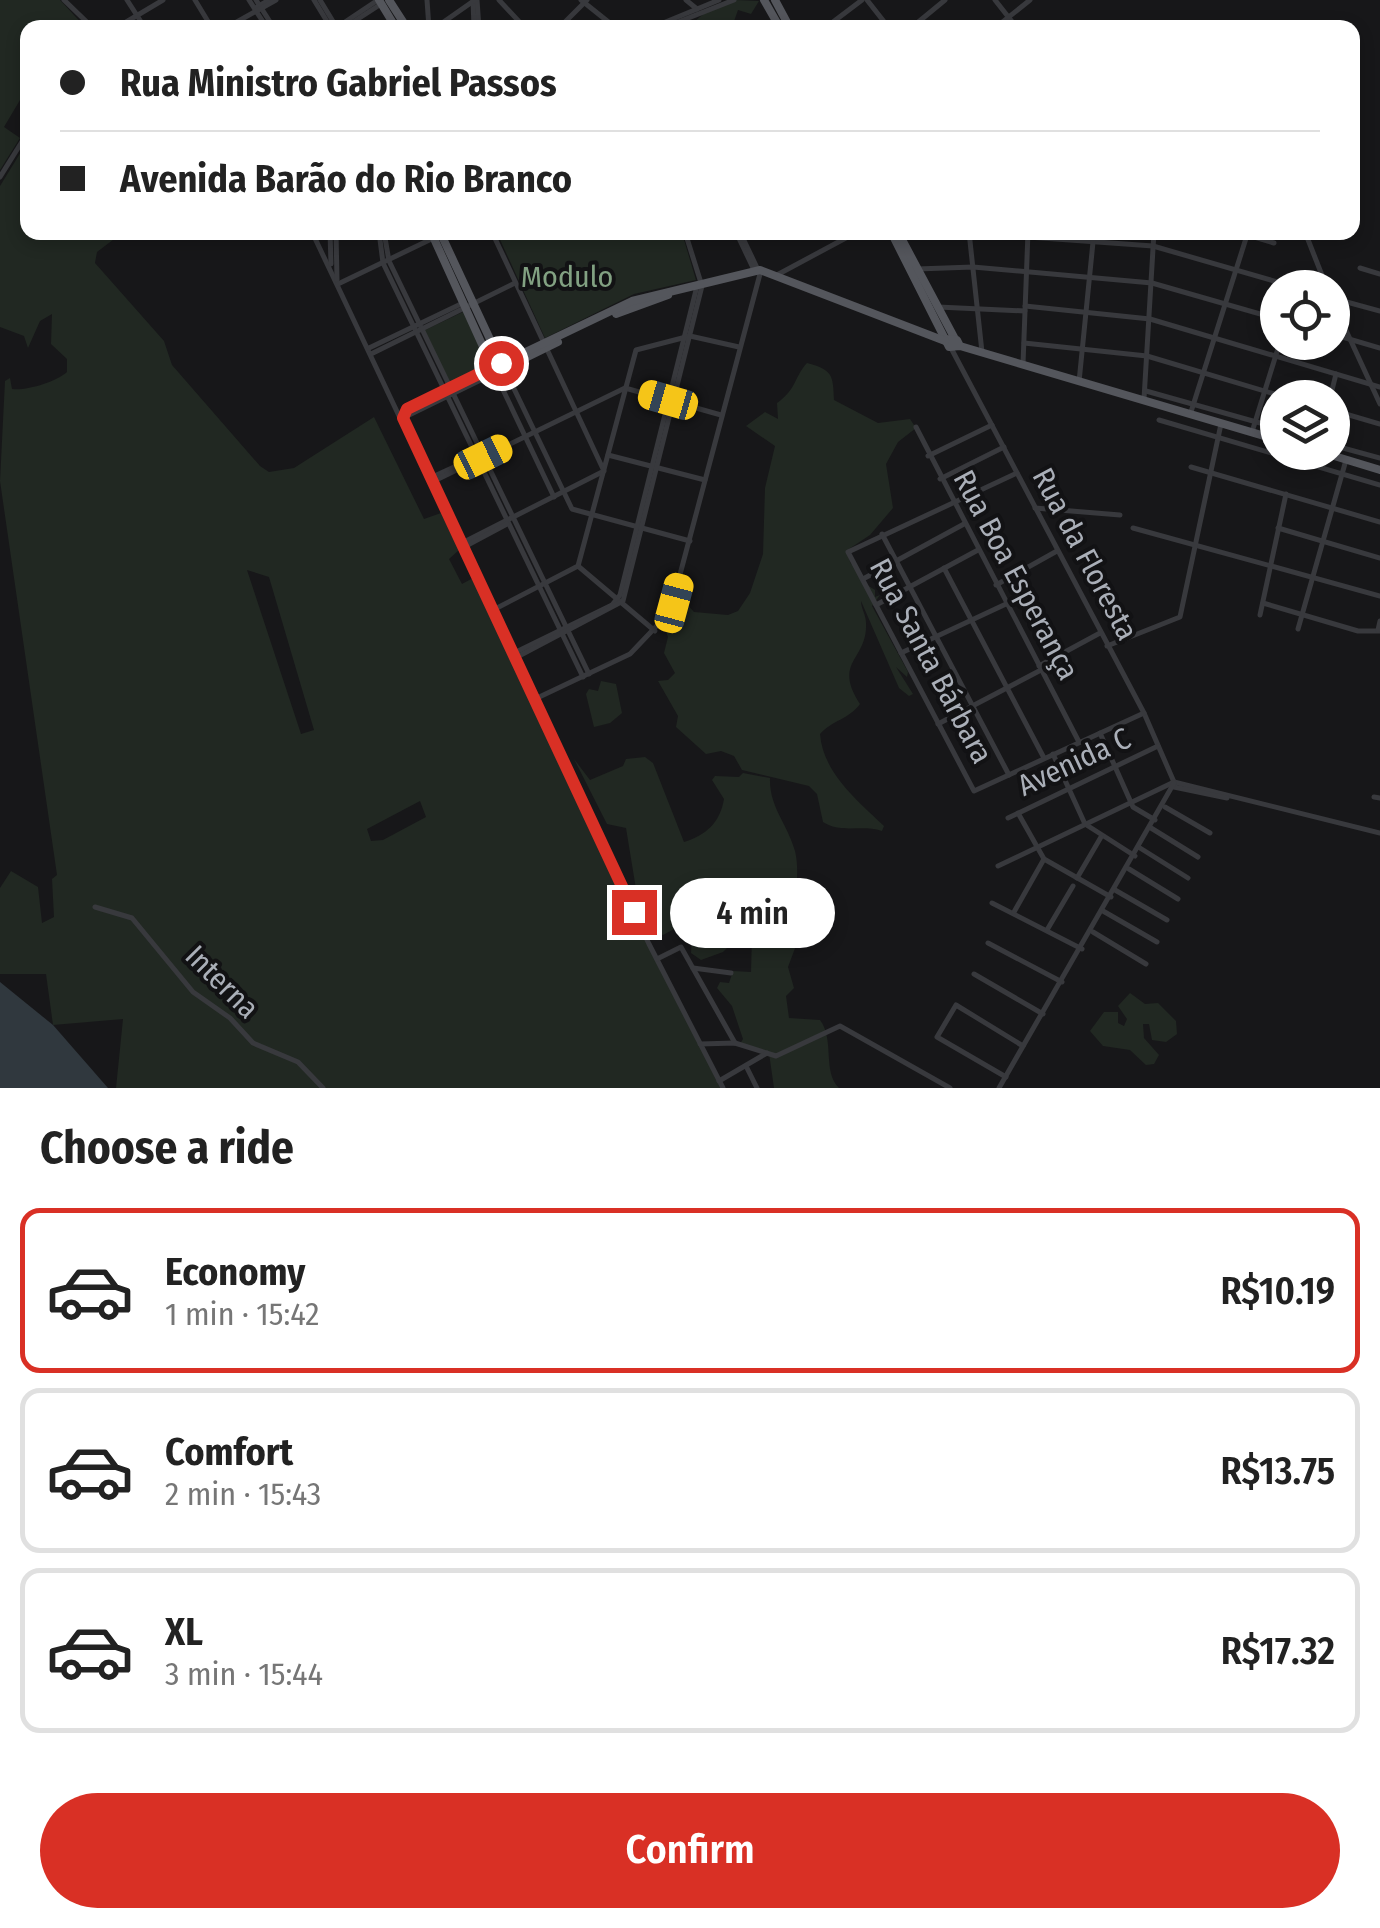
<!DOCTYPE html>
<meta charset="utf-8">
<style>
:root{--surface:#fff;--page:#f6f6f6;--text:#222;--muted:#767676;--line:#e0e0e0;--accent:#d93025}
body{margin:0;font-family:"Fira Sans Condensed",sans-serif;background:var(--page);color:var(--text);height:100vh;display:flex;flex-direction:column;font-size:38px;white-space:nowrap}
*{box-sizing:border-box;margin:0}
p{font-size:32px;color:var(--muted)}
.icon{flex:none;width:55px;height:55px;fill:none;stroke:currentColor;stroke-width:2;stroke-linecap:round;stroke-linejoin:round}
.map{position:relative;height:1088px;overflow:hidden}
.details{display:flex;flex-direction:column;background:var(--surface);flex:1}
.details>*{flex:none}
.hud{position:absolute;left:20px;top:20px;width:1340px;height:220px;border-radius:20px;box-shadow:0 5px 15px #0003;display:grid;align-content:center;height:220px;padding:0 40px;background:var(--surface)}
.buttons{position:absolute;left:1260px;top:270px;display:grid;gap:20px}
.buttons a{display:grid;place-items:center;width:90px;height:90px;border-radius:50%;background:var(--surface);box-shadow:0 5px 15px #0003;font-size:50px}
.end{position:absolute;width:45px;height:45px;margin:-22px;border:12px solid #d93025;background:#fff;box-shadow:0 0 0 5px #fff}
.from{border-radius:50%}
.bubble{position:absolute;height:70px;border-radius:35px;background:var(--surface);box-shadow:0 5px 15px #0003;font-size:32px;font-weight:600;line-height:70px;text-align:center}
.car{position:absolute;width:30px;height:60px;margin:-30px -15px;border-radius:12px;box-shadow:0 0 8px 2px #0007;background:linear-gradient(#f5c518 24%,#345 0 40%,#f5c518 0 76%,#345 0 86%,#f5c518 0)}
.hud b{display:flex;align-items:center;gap:35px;height:95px;font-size:38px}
.hud b+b{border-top:2px solid var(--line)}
.hud i{width:25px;height:25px;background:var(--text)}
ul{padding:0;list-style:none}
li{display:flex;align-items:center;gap:30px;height:165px;margin:0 20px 15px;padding:0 20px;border:5px solid var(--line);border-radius:20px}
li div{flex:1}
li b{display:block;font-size:38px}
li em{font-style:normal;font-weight:600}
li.current{border-color:var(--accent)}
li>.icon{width:90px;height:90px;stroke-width:1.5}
h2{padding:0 40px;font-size:45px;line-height:120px}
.primary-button{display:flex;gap:20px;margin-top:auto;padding:20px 40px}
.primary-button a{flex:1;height:115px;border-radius:60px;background:var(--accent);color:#fff;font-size:40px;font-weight:600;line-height:115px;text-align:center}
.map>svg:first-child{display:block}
.green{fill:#212822;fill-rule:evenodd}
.water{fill:#30383e}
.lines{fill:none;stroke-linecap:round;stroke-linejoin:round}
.minor{stroke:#38393d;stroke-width:5}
.major{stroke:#54565c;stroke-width:8}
.route{stroke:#d93025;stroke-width:12}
.labels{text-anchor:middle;stroke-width:8;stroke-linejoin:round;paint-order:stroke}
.park-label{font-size:30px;fill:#82a182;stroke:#121214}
.street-label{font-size:30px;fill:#aaafb8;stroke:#121214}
</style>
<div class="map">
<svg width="1380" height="1088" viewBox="0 0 1380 1088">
<rect width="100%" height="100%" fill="#171719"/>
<!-- green -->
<g class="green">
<polygon points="0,0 60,0 85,27 28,28 27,103 20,100 4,127 20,138 0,170"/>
<polygon points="736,0 759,1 751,14 738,10 732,27 701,27 694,22 708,10"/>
<path d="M27,142V156L20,159L27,158L28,232L122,233L97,252L95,263L164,341L172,365L260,466L269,472L294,468L374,417L424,519L441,513L459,550L449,559L462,584L473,578L648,946L722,1088H116L123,1019L53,1025L46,974H0V888L11,871L38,887L42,923L54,917L52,879L57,875L0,481L5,381L10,378L12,389C26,391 56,382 67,372V359L51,344L52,314L40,321L28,348L24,336L0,327V186ZM247,570L269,577L314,730L301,734ZM420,801L426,817L383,840L371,841L367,829Z"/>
<polygon points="497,233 682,233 696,280 634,294 545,338"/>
<polygon points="465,311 489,367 451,386 423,331"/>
<path d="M807,363C833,370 833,375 834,400L878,423L910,419L916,428L898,442L886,464L893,508L870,535L846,551L851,564L859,568L862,582L875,590V597L880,595L872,606L908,672L907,677L896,667L913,694L909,696L899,688L861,601C861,608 866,615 866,623C868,660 832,661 860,704C849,719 833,720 820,734C823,773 858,801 884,826L882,831C862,824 841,834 823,822L817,794L809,786L742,770L734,756L721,751L706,754L676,727L678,716L658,681L668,680L675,673L664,653L668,637L664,626L683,600L694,612L728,615L738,611L750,593L763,554L765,488L775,446L746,426L765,412L778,419L777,403C797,389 794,377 807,363Z"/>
<polygon points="601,681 616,684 622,713 610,723 594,727 586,694 589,689 598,691"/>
<path d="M645,757L653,763L684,842C706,835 720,823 724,799L712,780L715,776L739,777L743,773L770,778C769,807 787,823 795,851C800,872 795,894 795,915L806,919L788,967L794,988L786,996L789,1018L820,1020C835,1040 822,1071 839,1088H774L769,1053L740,1044L743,1039L732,1006L717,988L720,982L729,983L733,971L751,972L752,935H740L723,952L701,960L691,953L692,934L698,924L695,918L663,935L654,931L636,889L626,828L607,824L574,759L590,780L623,766L626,759Z"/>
<polygon points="1130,993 1145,1004 1158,1003 1176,1021 1177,1034 1166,1042 1152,1040 1149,1024 1143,1024 1144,1038 1159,1055 1154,1064 1146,1065 1130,1050 1103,1046 1090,1031 1104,1012 1118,1012 1118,1023 1124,1026 1127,1019 1118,1006"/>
</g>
<!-- water -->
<polygon class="water" points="0,982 53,1025 108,1088 0,1088"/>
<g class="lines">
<!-- minor -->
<g class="minor">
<polyline points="64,0 93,28"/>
<polyline points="127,0 145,28"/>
<polyline points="195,0 212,28"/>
<polyline points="249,0 267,28"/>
<polyline points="256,0 274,28"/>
<polyline points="314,0 331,28"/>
<polyline points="320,0 337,28"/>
<polyline points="427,0 429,28"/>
<polyline points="477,0 479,28"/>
<polyline points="499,0 525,28"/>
<polyline points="581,0 616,28"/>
<polyline points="686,0 697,9"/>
<polyline points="867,0 889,28"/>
<polyline points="995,0 1017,28"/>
<polyline points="473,1 474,28"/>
<polyline points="257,7 269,0"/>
<polyline points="116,28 163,0"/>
<polyline points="226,28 276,0"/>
<polyline points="336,28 378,0"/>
<polyline points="344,28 381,4"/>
<polyline points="435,28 475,0"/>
<polyline points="559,28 587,0"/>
<polyline points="651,28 719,0"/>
<polyline points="663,28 734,0"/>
<polyline points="825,28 862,0"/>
<polyline points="911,28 945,0"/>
<polyline points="995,28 1030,0"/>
<polyline points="0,177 28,132"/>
<polyline points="312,232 649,944 723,1088"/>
<polyline points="330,232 331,264"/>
<polyline points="336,232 337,280"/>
<polyline points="379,232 383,263 583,677"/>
<polyline points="384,232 389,261 589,674"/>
<polyline points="736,232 755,272"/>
<polyline points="969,232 982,352"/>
<polyline points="1238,232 1274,243"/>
<polyline points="1305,232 1327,288"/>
<polyline points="1028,237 1153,246 1298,288"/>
<polyline points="1360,268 1380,274"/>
<polyline points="917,269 973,267 1152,283 1278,319"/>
<polyline points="775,276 857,232"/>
<polyline points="338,284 446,232"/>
<polyline points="1332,298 1380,311"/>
<polyline points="1332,300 1380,404"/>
<polyline points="1025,306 1150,319 1380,387"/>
<polyline points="938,307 1025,311"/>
<polyline points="1332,334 1380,348"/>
<polyline points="1024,343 1147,356 1288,398"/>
<polyline points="369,348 463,303"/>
<polyline points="951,348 1144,713 1174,782"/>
<polyline points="371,354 515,283"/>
<polyline points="1023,364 1028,232"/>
<polyline points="505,370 572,509 690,541"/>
<polyline points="1079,382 1094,232"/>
<polyline points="1146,391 1278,428"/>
<polyline points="1330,398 1336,374"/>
<polyline points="1144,399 1154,232"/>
<polyline points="1332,410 1380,424"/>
<polyline points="404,415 407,409 492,368"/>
<polyline points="1190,415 1248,232"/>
<polyline points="403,418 495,373 554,497"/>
<polyline points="1159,420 1380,485"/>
<polyline points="916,427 1079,742"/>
<polyline points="1252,432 1280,342"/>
<polyline points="1332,445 1380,458"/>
<polyline points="608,455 705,480"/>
<polyline points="928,456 992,425"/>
<polyline points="1191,467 1380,522"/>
<polyline points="1017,473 848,552 974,791 1144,713"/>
<polyline points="430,478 465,462"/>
<polyline points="940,479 1004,447"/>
<polyline points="432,482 625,388 721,415"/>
<polyline points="1035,508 1120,515"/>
<polyline points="1133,528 1380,596"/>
<polyline points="1278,528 1380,558"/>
<polyline points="882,534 1009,775"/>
<polyline points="462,543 604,471 492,232"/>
<polyline points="464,547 507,524"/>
<polyline points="578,566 655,631"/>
<polyline points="944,568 1044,758"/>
<polyline points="863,579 964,524"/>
<polyline points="996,585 1057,551"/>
<polyline points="1263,603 1358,631 1380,631"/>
<polyline points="876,605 978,550"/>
<polyline points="493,610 578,566 636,350 690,336 739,347"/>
<polyline points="1260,615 1286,494"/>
<polyline points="1298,629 1346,460"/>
<polyline points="1378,630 1380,621"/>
<polyline points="1107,646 1180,617 1221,424"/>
<polyline points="514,653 612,605 620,595 697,286"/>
<polyline points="901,653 1006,604"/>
<polyline points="517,657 623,601 702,286 685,232"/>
<polyline points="1039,666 1100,633"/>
<polyline points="535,699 630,654 670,612 760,274 740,232"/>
<polyline points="938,724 1041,670"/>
<polyline points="1100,733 1133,807 1155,820"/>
<polyline points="1053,754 1085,824 1135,856"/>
<polyline points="1174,782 1380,833"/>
<polyline points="1174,787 1227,798"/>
<polyline points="1374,797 1380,798"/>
<polyline points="1165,807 1210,833"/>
<polyline points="1018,813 1044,859 1111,897"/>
<polyline points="1008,818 1158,746"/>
<polyline points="1151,828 1198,857"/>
<polyline points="1140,848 1188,878"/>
<polyline points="998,866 1174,782"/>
<polyline points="1129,869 1178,899"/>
<polyline points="1077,878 1101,837"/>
<polyline points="1115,890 1167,920"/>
<polyline points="992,903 1082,949"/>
<polyline points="95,907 132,918 193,992 230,1018 253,1043 298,1062 323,1088"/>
<polyline points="1103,911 1157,942"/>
<polyline points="1014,912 1044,859"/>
<polyline points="1047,930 1073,886"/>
<polyline points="1093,932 1146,964"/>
<polyline points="988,943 1062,982"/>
<polyline points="657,959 681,947 735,1043"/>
<polyline points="693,968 731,973"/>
<polyline points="974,974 1043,1014"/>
<polyline points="700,1044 735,1043 776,1056 840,1026 950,1088"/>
<polyline points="746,1066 757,1088"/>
<polyline points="1006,1077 937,1037 956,1005 1023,1046"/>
<polyline points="719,1081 767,1053"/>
<polyline points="999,1088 1174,783"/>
</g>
<!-- major -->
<g class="major">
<polyline points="379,0 396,28"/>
<polyline points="389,0 407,28"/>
<polyline points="764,0 780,28"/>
<polyline points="775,0 790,28"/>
<polyline points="431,232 495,373 558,342"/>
<polyline points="440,232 502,365"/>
<polyline points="891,232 945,339"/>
<polyline points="898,232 955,339"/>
<polyline points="616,314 668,295"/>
<polyline points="960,346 957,340 945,339 949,347 960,346 1278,440"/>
<polyline points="492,368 632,301 760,270 945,341"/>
<polyline points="1321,452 1380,470"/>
</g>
</g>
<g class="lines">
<!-- route -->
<polyline class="route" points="501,363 407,409 403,418 634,912"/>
</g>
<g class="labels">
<!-- park labels -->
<g class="park-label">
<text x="567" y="287">Modulo</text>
</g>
<!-- street labels -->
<g class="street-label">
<text transform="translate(1085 554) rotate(62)" y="10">Rua da Floresta</text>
<text transform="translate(1016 575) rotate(62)" y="10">Rua Boa Esperança</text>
<text transform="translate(931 661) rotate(62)" y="10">Rua Santa Bárbara</text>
<text transform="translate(1074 762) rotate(-25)" y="10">Avenida C</text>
<text transform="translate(222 982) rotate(45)" y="10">Interna</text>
</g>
</g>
</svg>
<div class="buttons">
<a><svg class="icon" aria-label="locate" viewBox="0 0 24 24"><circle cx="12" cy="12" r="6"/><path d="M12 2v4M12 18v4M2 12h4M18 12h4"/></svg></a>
<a><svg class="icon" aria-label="layers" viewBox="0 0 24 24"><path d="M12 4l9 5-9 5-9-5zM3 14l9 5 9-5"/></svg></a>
</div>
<i class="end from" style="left:501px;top:363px"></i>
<i class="end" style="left:634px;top:912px"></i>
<div class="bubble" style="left:670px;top:878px;width:165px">4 min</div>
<i class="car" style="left:668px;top:400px;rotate:286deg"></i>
<i class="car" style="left:483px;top:457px;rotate:64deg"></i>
<i class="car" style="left:674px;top:603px;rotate:15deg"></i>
<div class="hud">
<b><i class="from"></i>Rua Ministro Gabriel Passos</b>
<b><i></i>Avenida Barão do Rio Branco</b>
</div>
</div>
<section class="details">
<h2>Choose a ride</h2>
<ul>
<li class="current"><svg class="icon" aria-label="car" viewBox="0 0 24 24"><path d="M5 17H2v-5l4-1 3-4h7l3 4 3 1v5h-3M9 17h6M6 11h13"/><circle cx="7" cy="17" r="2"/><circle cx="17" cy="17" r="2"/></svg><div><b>Economy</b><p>1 min · 15:42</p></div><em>R$10.19</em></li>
<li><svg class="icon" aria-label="car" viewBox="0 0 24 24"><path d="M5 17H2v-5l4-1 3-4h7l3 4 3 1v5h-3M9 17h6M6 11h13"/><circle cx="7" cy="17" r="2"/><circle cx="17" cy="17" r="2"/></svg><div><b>Comfort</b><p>2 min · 15:43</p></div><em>R$13.75</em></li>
<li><svg class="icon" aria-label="car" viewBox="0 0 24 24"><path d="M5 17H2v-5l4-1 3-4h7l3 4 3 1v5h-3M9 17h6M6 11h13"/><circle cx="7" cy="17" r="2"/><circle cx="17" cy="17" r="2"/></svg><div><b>XL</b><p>3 min · 15:44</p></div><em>R$17.32</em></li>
</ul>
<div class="primary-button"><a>Confirm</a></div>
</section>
